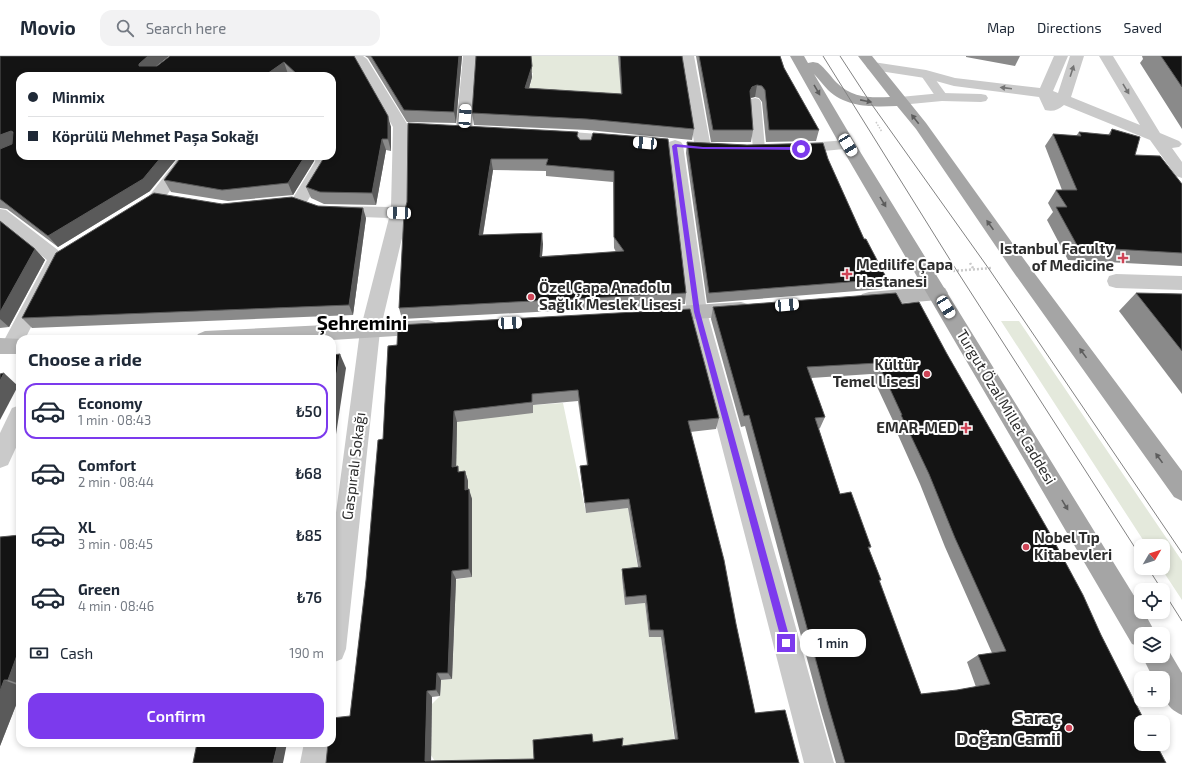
<!DOCTYPE html>
<meta charset="utf-8">
<style>
:root{--surface:#fff;--page:#f2f2f3;--text:#1f2937;--muted:#747a83;--line:#e0e1e3;--accent:#7c3aed}
body{margin:0;font-family:"Exo 2",sans-serif;background:var(--page);color:var(--text);height:100vh;display:flex;flex-direction:column;font-size:15px;white-space:nowrap}
*{box-sizing:border-box;margin:0}
p{font-size:13px;color:var(--muted)}
.icon{flex:none;width:22px;height:22px;fill:none;stroke:currentColor;stroke-width:2;stroke-linecap:round;stroke-linejoin:round}
.map{position:relative;flex:1;overflow:hidden}
.side{position:absolute;left:16px;top:279px;width:320px;height:412px;display:flex;flex-direction:column;background:var(--surface);border-radius:12px;box-shadow:0 2px 6px #0003}
.side>*{flex:none}
.banner{position:absolute;left:16px;top:16px;width:320px;height:88px;border-radius:12px;box-shadow:0 2px 6px #0003;display:grid;align-content:center;height:88px;padding:0 12px;background:var(--surface)}
.needle{width:26px;rotate:51deg}
.buttons{position:absolute;left:1134px;top:483px;display:grid;gap:8px}
.buttons a{display:grid;place-items:center;width:36px;height:36px;border-radius:8px;background:var(--surface);box-shadow:0 2px 6px #0003;font-size:20px}
.end{position:absolute;width:18px;height:18px;margin:-9px;border:5px solid #7c3aed;background:#fff;box-shadow:0 0 0 2px #fff}
.from{border-radius:50%}
.bubble{position:absolute;height:28px;border-radius:12px;background:var(--surface);box-shadow:0 2px 6px #0003;font-size:13px;font-weight:600;line-height:28px;text-align:center}
.car{position:absolute;width:12px;height:24px;margin:-12px -6px;border-radius:5px;box-shadow:0 0 3px 1px #0007;background:linear-gradient(#fff 24%,#345 0 40%,#fff 0 76%,#345 0 86%,#fff 0)}
.banner b{display:flex;align-items:center;gap:14px;height:38px;font-size:15px}
.banner b+b{border-top:1px solid var(--line)}
.banner i{width:10px;height:10px;background:var(--text)}
ul{padding:0;list-style:none}
li{display:flex;align-items:center;gap:12px;height:56px;margin:0 8px 6px;padding:0 4px;border:2px solid transparent;border-radius:12px}
li div{flex:1}
li b{display:block;font-size:15px}
li em{font-style:normal;font-weight:600}
li.on{border-color:var(--accent)}
li>.icon{width:36px;height:36px;stroke-width:1.5}
h2{padding:0 12px;font-size:18px;line-height:48px}
.pay{display:flex;align-items:center;gap:10px;height:44px;padding:0 12px;font-size:15px}
.pay p{margin-inline-start:auto}
.action{display:flex;gap:8px;margin-top:auto;padding:8px 12px}
.action a{flex:1;height:46px;border-radius:12px;background:var(--accent);color:#fff;font-size:16px;font-weight:600;line-height:46px;text-align:center}
header{display:flex;align-items:center;gap:24px;box-sizing:border-box;height:56px;padding:0 20px;background:var(--surface);border-bottom:1px solid var(--line)}
header strong{font-size:19px}
nav{display:flex;gap:22px;margin-inline-start:auto;font-size:14px}
.search{width:280px;height:36px;background:var(--page);display:flex;align-items:center;gap:10px;box-sizing:border-box;padding:0 14px;border-radius:12px;color:var(--muted);font-size:15px}
.map>svg:first-child{display:block}
.green{fill:#e4e9dc}
.lines{fill:none;stroke-linecap:round;stroke-linejoin:round}
.path-far1{stroke:#cacaca;stroke-width:1.5;stroke-dasharray:1.5 1.5;stroke-linecap:butt}
.path{stroke:#cacaca;stroke-width:2.5;stroke-dasharray:2 2;stroke-linecap:butt}
.lane{fill:#cacaca;fill-rule:evenodd}
.street{fill:#cacaca;fill-rule:evenodd}
.secondary{fill:#b7b7b7;fill-rule:evenodd}
.primary{fill:#a5a5a5;fill-rule:evenodd}
.tram{stroke:#828282;stroke-width:1}
.wall{fill:#8a8a8a;fill-rule:evenodd}
.shaded-wall{fill:#5a5a5a}
.building{fill:#141414;stroke:#5a5a5a;fill-rule:evenodd}
.oneway{fill:#747474}
.oneway2{fill:#5d5d5d}
.route{fill:#7c3aed}
.poi-dot{fill:#ce4557;stroke:#fff;stroke-width:1.5}
.labels{text-anchor:middle;stroke-width:4;stroke-linejoin:round;paint-order:stroke}
.poi-label{font-size:15px;font-weight:bold;fill:#2d2d2d;stroke:#fff;text-anchor:end}
.street-label{font-size:15px;fill:#2d2d2d;stroke:#fff}
.near-poi-label{font-size:18px;font-weight:bold;fill:#2d2d2d;stroke:#fff;text-anchor:end}
.district-label{font-size:19px;font-weight:bold;fill:#000;stroke:#fff}
</style>
<header>
<strong>Movio</strong>
<div class="search"><svg class="icon" aria-label="search" viewBox="0 0 24 24"><circle cx="10" cy="10" r="6"/><path d="M15 15l6 6"/></svg>Search here</div>
<nav><a>Map</a><a>Directions</a><a>Saved</a></nav>
</header>
<div class="map">
<svg width="1182" height="707" viewBox="0 0 1182 707">
<rect width="100%" height="100%" fill="#fff"/>
<!-- green -->
<g class="green">
<polygon points="531,0 618,0 637,52 549,45 514,28 530,30 533,17 516,14"/>
<polygon points="1001,265 1019,265 1182,505 1182,544 1161,512 1163,512 1163,490 1147,490"/>
<polygon points="563,347 586,457 628,452 639,520 622,522 625,549 645,547 649,581 661,581 677,704 536,707 436,707 431,699 432,648 440,640 441,624 452,623 455,553 454,524 472,521 456,413 456,393 446,358 533,357 533,349"/>
</g>
<g class="lines">
<!-- path-far1 -->
<polyline class="path-far1" points="876,66 882,76"/>
<!-- path -->
<g class="path">
<polyline points="970,207 974,214"/>
<polyline points="953,215 992,212"/>
</g>
<!-- lane -->
<g class="lane">
<polygon points="926,15 930,16 946,38 948,41 946,44 938,44 920,18 922,16"/>
<polygon points="755,42 759,43 761,46 765,93 764,96 754,96 753,93 749,46 751,43"/>
</g>
<!-- street -->
<g class="street">
<polygon points="347,0 363,0 367,3 409,71 408,157 380,275 346,593 342,603 332,607 332,487 360,275 389,162 335,160 329,159 326,155 329,151 335,150 391,151 393,71 357,8"/>
<polygon points="463,0 477,0 472,74 469,77 464,79 459,77 456,74"/>
<polygon points="680,0 694,0 711,92 709,95 703,97 697,95 695,92"/>
<path d="M1054,0H1068L1053,35L1058,37L1070,0H1084L1071,41L1140,69L1099,0H1113L1160,77L1179,85L1182,88L1179,91L1172,92L1182,106V122L1176,120L1150,84L1064,49C1058,54 1053,56 1045,54L1039,41L954,30L925,22L873,14L868,13L866,10L868,7L873,6L926,14L955,22L1040,32Z"/>
<polygon points="942,37 981,38 986,39 988,42 986,45 981,46 942,45 900,49 895,48 893,45 895,42 900,41"/>
<polygon points="548,74 622,80 627,82 630,85 627,88 622,90 543,82 540,79 543,76"/>
<polygon points="675,84 681,86 683,89 707,256 834,707 804,707 687,256 667,89 669,86"/>
<polygon points="848,84 854,86 856,89 854,92 794,98 788,96 786,93 788,90 794,88"/>
<polygon points="180,100 196,100 163,144 157,145 151,144 149,140"/>
<polygon points="316,100 332,100 331,106 305,149 299,150 293,149 291,145 315,106"/>
<polygon points="0,153 6,154 63,198 66,202 25,283 20,283 20,292 18,295 11,298 4,295 1,290 47,204 0,167"/>
<polygon points="1116,218 1182,220 1182,234 1116,232 1109,230 1107,225 1109,220"/>
<polygon points="20,349 20,383 8,409 0,412 0,377 12,352"/>
<polygon points="332,682 334,687 330,707 300,707 304,687 332,687"/>
</g>
<!-- secondary -->
<g class="secondary">
<polygon points="938,230 945,232 948,237 945,242 938,244 869,250 862,248 859,243 862,238 869,236"/>
<polygon points="741,246 748,248 751,253 748,258 741,260 662,265 655,263 652,258 655,253 662,251"/>
<polygon points="428,264 435,266 438,271 435,276 428,278 332,284 195,283 198,278 205,275"/>
<polygon points="0,282 22,283 20,283 20,298 0,298"/>
</g>
<!-- primary -->
<g class="primary">
<path d="M790,0H804L808,7L813,6L818,7C826,13 831,21 837,27C852,42 871,42 890,41L858,0H872L926,67L1026,206L1182,415V445L1174,441L1012,214L916,73L897,50C874,51 847,52 828,34C823,29 819,23 814,18L856,89L1141,551V556H1144L1156,578H1141V591L1132,588L840,89Z"/>
<path d="M1163,589L1166,590L1182,617V659C1164,651 1163,640 1163,622H1153L1142,600H1163Z"/>
</g>
<!-- tram -->
<g class="tram">
<polyline points="823,0 957,215 1141,501"/>
<polyline points="840,0 870,46 989,213 1182,497"/>
<polyline points="1148,512 1162,534"/>
<polyline points="1163,535 1182,565"/>
</g>
</g>
<!-- wall -->
<g class="wall">
<polygon points="0,0 169,0 156,10 354,0 391,71 391,95 386,94 376,149 324,148 311,142 306,131 332,100 332,20 291,20 288,18 285,20 20,20 150,135 58,191 7,153 0,152"/>
<polygon points="365,0 462,0 456,67 407,66 368,2"/>
<polygon points="618,0 682,0 694,73 692,84 587,74 474,69 472,57 532,21 529,32 621,38"/>
<polygon points="696,0 780,0 784,12 819,74 816,85 766,86 762,46 759,42 755,41 750,42 753,74 751,86 711,86"/>
<polygon points="966,0 1020,0 1015,10 966,1"/>
<polygon points="1142,0 1182,0 1182,73 1140,7 1143,3"/>
<path d="M408,67L579,82L580,84H591L593,77L686,237L685,248L402,263L399,252L407,146ZM493,114L546,115V120L613,126L614,192L616,196L542,200L543,188L483,179Z"/>
<polygon points="1112,73 1135,99 1182,128 1182,210 1068,204 1047,164 1053,156 1048,147 1056,134 1062,134 1045,90 1053,78 1076,80 1079,76 1108,79"/>
<polygon points="687,86 828,103 864,183 887,223 882,233 707,247 686,97"/>
<polygon points="182,100 315,100 314,105 293,139 228,145 171,136 164,124"/>
<polygon points="222,148 318,150 366,162 353,259 32,272 22,262"/>
<polygon points="0,165 35,193 45,204 9,271 0,272"/>
<polygon points="1136,237 1182,238 1182,338 1119,255"/>
<path d="M902,248L947,298L1101,579L1166,707H836L821,655L745,370L741,371L711,263L713,251ZM871,318L895,369L894,370L920,428L945,491L992,597L978,599L967,606L976,631L957,634L921,638L879,525L881,524L869,493L871,491L840,438L819,373L820,372L825,361L811,322Z"/>
<path d="M388,290L719,362L716,373L690,376L736,568L755,657L799,707H326L350,660L383,383ZM578,345L587,409L580,410L581,420L586,457L628,452L638,511L622,513V522L625,549L645,547L649,581H661L675,684L622,690L593,686L534,703L431,705L432,641L440,640L441,624L452,623L456,523L472,521V443L468,433V425L465,415L459,416L458,410H456L457,366L533,357V349Z"/>
<polygon points="20,479 20,639 0,690 0,481"/>
</g>
<!-- shaded-wall -->
<g class="shaded-wall">
<polygon points="148,0 169,0 145,19 139,10 139,8"/>
<polygon points="459,0 462,0 456,67 454,56"/>
<polygon points="531,0 532,21 526,43 525,32"/>
<polygon points="284,6 288,18 285,20 264,20"/>
<polygon points="757,29 755,41 750,42 750,35 752,31"/>
<polygon points="388,60 391,71 391,95 388,83"/>
<polygon points="11,75 19,87 0,95 0,79"/>
<polygon points="382,83 386,94 376,149 372,137"/>
<polygon points="162,100 179,100 150,135 58,191 48,180"/>
<polygon points="305,100 315,100 314,105 293,139 288,127"/>
<polygon points="491,103 493,114 481,190 479,179"/>
<polygon points="363,152 366,162 353,259 349,249"/>
<polygon points="542,177 543,188 541,212 540,201"/>
<polygon points="35,193 45,204 9,271 0,263 0,256"/>
<polygon points="340,298 346,312 332,405 332,346"/>
<polygon points="4,317 18,330 0,364 0,325"/>
<polygon points="454,355 457,366 456,421 452,411"/>
<polygon points="465,415 468,425 468,444 465,434"/>
<polygon points="469,433 472,443 472,521 469,513"/>
<polygon points="452,515 456,523 452,623 448,617"/>
<polygon points="20,591 20,628 8,624"/>
<polygon points="437,617 441,624 440,640 436,634"/>
<polygon points="4,624 20,630 20,639 0,690 0,635"/>
<polygon points="427,635 432,641 431,707 425,705"/>
<polygon points="278,687 287,687 283,707 273,707"/>
</g>
<!-- building -->
<g class="building">
<polygon points="0,0 148,0 139,8 139,10 157,10 170,0 354,0 388,60 388,83 382,83 372,137 320,136 306,131 325,100 332,100 332,20 299,20 284,6 264,20 20,20 20,100 162,100 143,123 48,180 0,143 0,93 12,88 13,76 11,75 0,79"/>
<polygon points="371,0 459,0 454,56 404,54"/>
<polygon points="476,0 531,0 532,10 525,32 622,38 620,0 682,0 694,73 587,63 472,57"/>
<polygon points="699,0 780,0 784,12 819,74 769,74 765,34 762,30 757,29 752,31 750,35 753,74 713,74"/>
<polygon points="1161,0 1182,0 1182,31"/>
<path d="M408,67L578,76L577,80L580,84H591L593,77L668,83L686,237L399,252L404,157L407,146ZM491,103H548L546,109L614,115V181L624,195L540,201L542,177L479,179Z"/>
<polygon points="1112,73 1140,81 1135,99 1160,100 1182,128 1182,197 1078,191 1056,151 1067,151 1056,134 1077,134 1053,78 1081,80 1079,76 1110,79"/>
<polygon points="687,86 747,89 823,87 828,103 864,183 866,183 887,223 709,237"/>
<polygon points="182,100 305,100 288,127 222,134 164,124"/>
<polygon points="154,137 222,148 292,141 318,150 363,152 349,249 22,262 56,197"/>
<polygon points="0,165 35,193 0,256"/>
<path d="M896,237L902,248L919,246L947,298L1048,474L1083,539L1101,579L1145,666H1141V688H1156L1166,707H845L828,649L749,359L744,360L713,251ZM878,307L902,359H901L929,418L955,482L1006,595L978,599L990,628L957,634L921,638L879,524H881L868,491H871L851,436L840,438L815,362L825,361L807,311Z"/>
<polygon points="1136,237 1182,238 1182,295"/>
<path d="M690,253L719,362L688,365L724,504L736,568L755,657L785,654L799,707H326L328,687H332V662L350,660L366,524L378,384L383,383L388,290L397,289L398,269ZM578,334L588,409L580,410L585,447L629,443L641,511L622,513L626,541L646,539L650,574H663L678,683L622,690L623,682L593,686L592,678L533,684L534,703L425,705L427,635L436,634L437,617H448L452,515L469,513V433L465,434V415L458,416V410L452,411L454,355L532,346V338Z"/>
<polygon points="340,298 332,346 332,299"/>
<polygon points="4,317 0,325 0,318"/>
<polygon points="20,479 20,591 8,624 4,624 0,635 0,481"/>
<polygon points="197,687 278,687 273,707 193,707"/>
</g>
<!-- one-way arrows -->
<defs><path id="oneway-solid" d="M-6-.8H1V-3.2L6.5 0L1 3.2V.8H-6Z"/></defs>
<g class="oneway">
<use href="#oneway-solid" transform="translate(1072 15) rotate(-72)"/>
<use href="#oneway-solid" transform="translate(1006 32) rotate(-173)"/>
<use href="#oneway-solid" transform="translate(1126 33) rotate(59)"/>
</g>
<g class="oneway2">
<use href="#oneway-solid" transform="translate(817 34) rotate(60)"/>
<use href="#oneway-solid" transform="translate(866 45) rotate(11)"/>
<use href="#oneway-solid" transform="translate(915 63) rotate(-128)"/>
<use href="#oneway-solid" transform="translate(883 146) rotate(59)"/>
<use href="#oneway-solid" transform="translate(990 169) rotate(-125)"/>
<use href="#oneway-solid" transform="translate(1083 297) rotate(-126)"/>
<use href="#oneway-solid" transform="translate(1159 402) rotate(-126)"/>
<use href="#oneway-solid" transform="translate(1065 449) rotate(59)"/>
</g>
<!-- route -->
<polygon class="route" points="675,88 703,91 801,91 803,93 801,94 703,93 677,91 700,256 791,587 786,591 782,587 694,256 672,90"/>
<!-- markers -->
<g class="poi-dot">
<path d="M1121 196h4v4h4v4h-4v4h-4v-4h-4v-4h4z"/>
<path d="M845 212h4v4h4v4h-4v4h-4v-4h-4v-4h4z"/>
<circle cx="531" cy="241" r="4"/>
<circle cx="927" cy="318" r="4"/>
<path d="M964 366h4v4h4v4h-4v4h-4v-4h-4v-4h4z"/>
<circle cx="1026" cy="491" r="4"/>
<circle cx="1069" cy="672" r="4"/>
</g>
<g class="labels">
<!-- poi labels -->
<g class="poi-label">
<text x="1114" y="198">Istanbul Faculty<tspan x="1114" dy="17">of Medicine</tspan></text>
<text x="856" y="214" text-anchor="start">Medilife Çapa<tspan x="856" dy="17">Hastanesi</tspan></text>
<text x="539" y="237" text-anchor="start">Özel Çapa Anadolu<tspan x="539" dy="17">Sağlık Meslek Lisesi</tspan></text>
<text x="919" y="314">Kültür<tspan x="919" dy="17">Temel Lisesi</tspan></text>
<text x="957" y="377">EMAR-MED</text>
<text x="1034" y="487" text-anchor="start">Nobel Tıp<tspan x="1034" dy="17">Kitabevleri</tspan></text>
</g>
<!-- street labels -->
<g class="street-label">
<text transform="translate(1006 351) rotate(59)" y="5">Turgut Özal Millet Caddesi</text>
<text transform="translate(354 410) rotate(-83)" y="5">Gaspıralı Sokağı</text>
</g>
<!-- near-poi labels -->
<g class="near-poi-label">
<text x="1061" y="668">Saraç<tspan x="1061" dy="21">Doğan Camii</tspan></text>
</g>
<!-- district labels -->
<g class="district-label">
<text x="362" y="274">Şehremini</text>
</g>
</g>
</svg>
<div class="buttons">
<a><svg class="needle" viewBox="-14 -14 28 28"><path d="M0-13l5 13h-10z" fill="#e53935"/><path d="M0 13l5-13h-10z" fill="#747a83"/></svg></a>
<a><svg class="icon" aria-label="locate" viewBox="0 0 24 24"><circle cx="12" cy="12" r="6"/><path d="M12 2v4M12 18v4M2 12h4M18 12h4"/></svg></a>
<a><svg class="icon" aria-label="layers" viewBox="0 0 24 24"><path d="M12 4l9 5-9 5-9-5zM3 14l9 5 9-5"/></svg></a>
<a>+</a>
<a>−</a>
</div>
<i class="end from" style="left:801px;top:93px"></i>
<i class="end" style="left:786px;top:587px"></i>
<div class="bubble" style="left:800px;top:573px;width:66px">1 min</div>
<i class="car" style="left:465px;top:60px;rotate:4deg"></i>
<i class="car" style="left:645px;top:87px;rotate:275deg"></i>
<i class="car" style="left:848px;top:89px;rotate:149deg"></i>
<i class="car" style="left:399px;top:157px;rotate:272deg"></i>
<i class="car" style="left:787px;top:249px;rotate:85deg"></i>
<i class="car" style="left:946px;top:251px;rotate:149deg"></i>
<i class="car" style="left:510px;top:267px;rotate:87deg"></i>
<div class="banner">
<b><i class="from"></i>Minmix</b>
<b><i></i>Köprülü Mehmet Paşa Sokağı</b>
</div>
<section class="side">
<h2>Choose a ride</h2>
<ul>
<li class="on"><svg class="icon" aria-label="car" viewBox="0 0 24 24"><path d="M5 17H2v-5l4-1 3-4h7l3 4 3 1v5h-3M9 17h6M6 11h13"/><circle cx="7" cy="17" r="2"/><circle cx="17" cy="17" r="2"/></svg><div><b>Economy</b><p>1 min · 08:43</p></div><em>₺50</em></li>
<li><svg class="icon" aria-label="car" viewBox="0 0 24 24"><path d="M5 17H2v-5l4-1 3-4h7l3 4 3 1v5h-3M9 17h6M6 11h13"/><circle cx="7" cy="17" r="2"/><circle cx="17" cy="17" r="2"/></svg><div><b>Comfort</b><p>2 min · 08:44</p></div><em>₺68</em></li>
<li><svg class="icon" aria-label="car" viewBox="0 0 24 24"><path d="M5 17H2v-5l4-1 3-4h7l3 4 3 1v5h-3M9 17h6M6 11h13"/><circle cx="7" cy="17" r="2"/><circle cx="17" cy="17" r="2"/></svg><div><b>XL</b><p>3 min · 08:45</p></div><em>₺85</em></li>
<li><svg class="icon" aria-label="car" viewBox="0 0 24 24"><path d="M5 17H2v-5l4-1 3-4h7l3 4 3 1v5h-3M9 17h6M6 11h13"/><circle cx="7" cy="17" r="2"/><circle cx="17" cy="17" r="2"/></svg><div><b>Green</b><p>4 min · 08:46</p></div><em>₺76</em></li>
</ul>
<div class="pay"><svg class="icon" aria-label="cash" viewBox="0 0 24 24"><path d="M3 7h18v10H3z"/><circle cx="12" cy="12" r="2"/></svg>Cash<p>190 m</p></div>
<div class="action"><a>Confirm</a></div>
</section>
</div>
